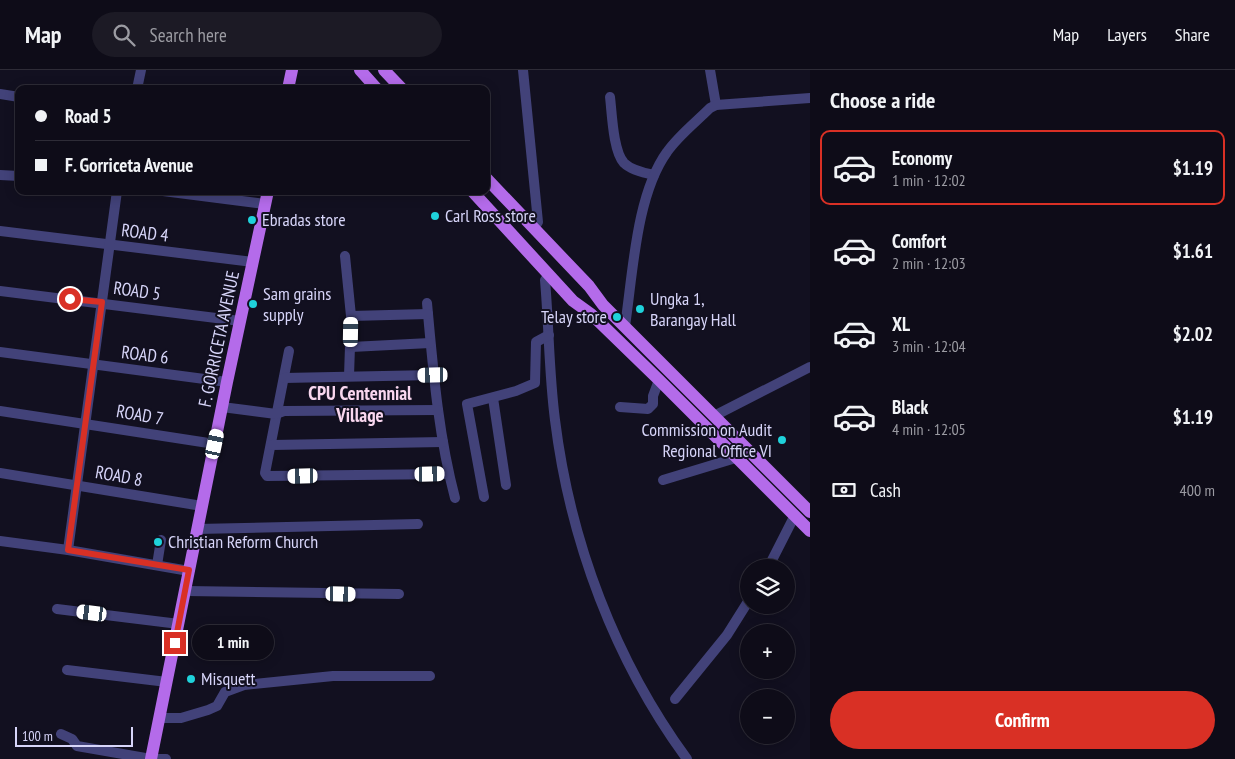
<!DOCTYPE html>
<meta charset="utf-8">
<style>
:root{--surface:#0e0c18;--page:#1c1a25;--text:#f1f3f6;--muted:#9b9ba2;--line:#2e2c37;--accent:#d93025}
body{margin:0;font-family:"PT Sans Narrow",sans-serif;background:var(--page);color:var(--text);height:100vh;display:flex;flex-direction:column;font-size:19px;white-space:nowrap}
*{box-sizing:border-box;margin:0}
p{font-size:16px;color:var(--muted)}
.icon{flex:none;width:28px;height:28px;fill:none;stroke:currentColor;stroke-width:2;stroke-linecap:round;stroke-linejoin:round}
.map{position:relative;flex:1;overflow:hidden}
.sheet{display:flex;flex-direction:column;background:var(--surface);width:425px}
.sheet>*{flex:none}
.top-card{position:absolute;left:15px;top:15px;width:475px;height:110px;border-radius:10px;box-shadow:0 2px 12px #0003,0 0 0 1px var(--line);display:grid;align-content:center;height:110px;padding:0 20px;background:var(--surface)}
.fabs{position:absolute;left:740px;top:489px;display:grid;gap:10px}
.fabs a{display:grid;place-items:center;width:55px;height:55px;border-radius:50%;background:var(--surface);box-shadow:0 2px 12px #0003,0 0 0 1px var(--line);font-size:25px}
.scale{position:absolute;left:15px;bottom:12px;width:118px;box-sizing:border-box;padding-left:5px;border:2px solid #d7d5f9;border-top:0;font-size:14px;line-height:18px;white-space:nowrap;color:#d7d5f9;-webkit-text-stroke:4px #121020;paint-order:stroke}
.end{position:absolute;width:22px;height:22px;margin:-11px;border:6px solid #d93025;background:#fff;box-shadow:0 0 0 2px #fff}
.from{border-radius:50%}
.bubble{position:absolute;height:35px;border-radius:18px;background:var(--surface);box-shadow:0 2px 12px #0003,0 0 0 1px var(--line);font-size:16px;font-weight:700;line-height:35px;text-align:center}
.car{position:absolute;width:15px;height:30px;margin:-15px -8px;border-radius:6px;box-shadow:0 0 4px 1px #0007;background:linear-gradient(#fff 24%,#345 0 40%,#fff 0 76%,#345 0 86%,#fff 0)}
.top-card b{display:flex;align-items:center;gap:18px;height:48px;font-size:19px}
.top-card b+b{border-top:1px solid var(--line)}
.top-card i{width:12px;height:12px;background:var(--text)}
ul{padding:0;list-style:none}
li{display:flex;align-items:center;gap:15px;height:75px;margin:0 10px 8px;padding:0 10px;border:2px solid transparent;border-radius:10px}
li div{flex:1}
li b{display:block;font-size:19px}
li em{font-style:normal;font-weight:700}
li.selected{border-color:var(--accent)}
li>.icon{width:45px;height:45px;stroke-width:1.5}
h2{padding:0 20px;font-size:22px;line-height:60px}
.pay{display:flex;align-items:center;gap:12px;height:55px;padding:0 20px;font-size:19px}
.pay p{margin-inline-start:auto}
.action{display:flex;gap:10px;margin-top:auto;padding:10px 20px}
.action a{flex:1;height:58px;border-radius:30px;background:var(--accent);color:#fff;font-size:20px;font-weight:700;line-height:58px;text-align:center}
header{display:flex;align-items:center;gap:30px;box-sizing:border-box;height:70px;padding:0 25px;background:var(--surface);border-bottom:1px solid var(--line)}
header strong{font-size:24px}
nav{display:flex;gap:28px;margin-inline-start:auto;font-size:18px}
.search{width:350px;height:45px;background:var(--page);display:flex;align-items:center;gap:12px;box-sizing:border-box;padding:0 18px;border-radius:28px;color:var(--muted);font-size:19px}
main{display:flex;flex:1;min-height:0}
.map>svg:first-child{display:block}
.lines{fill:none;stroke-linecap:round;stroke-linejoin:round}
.minor{stroke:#424279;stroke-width:10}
.major{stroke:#b46bea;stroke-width:12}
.route{stroke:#d93025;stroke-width:6}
.poi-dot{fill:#1fd2db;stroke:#121020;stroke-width:2}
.labels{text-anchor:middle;stroke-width:4;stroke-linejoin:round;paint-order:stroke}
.poi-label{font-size:18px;fill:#d7d5f9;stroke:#121020;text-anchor:start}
.street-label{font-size:18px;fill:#d7d5f9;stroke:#121020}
.neighbourhood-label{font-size:19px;font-weight:bold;fill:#f9d7ef;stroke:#121020}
</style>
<header>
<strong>Map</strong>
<div class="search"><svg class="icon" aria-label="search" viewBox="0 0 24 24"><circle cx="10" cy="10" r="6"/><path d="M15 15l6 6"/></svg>Search here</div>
<nav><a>Map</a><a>Layers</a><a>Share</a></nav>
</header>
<main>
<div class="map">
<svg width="810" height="689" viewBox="0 0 810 689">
<rect width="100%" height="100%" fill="#121020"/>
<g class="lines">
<!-- minor -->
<g class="minor">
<polyline points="523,0 538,152 534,158"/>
<polyline points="710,0 716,35"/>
<polyline points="137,19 141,0"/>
<polyline points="0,24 19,27"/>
<path d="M610,27C612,43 613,81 624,93C631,100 644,103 654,105"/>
<polyline points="0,105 19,106"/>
<polyline points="163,121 265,134"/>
<polyline points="0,161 253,192"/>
<polyline points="345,186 351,246 349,306"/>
<path d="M549,205L545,210C549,257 549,304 555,350C570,471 615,591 687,689"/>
<polyline points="0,221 240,251"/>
<path d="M427,233C433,298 438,364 455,428"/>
<polyline points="351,246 428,244"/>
<path d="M625,256C633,203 636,125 667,82C678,66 696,52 710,38L716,35L810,28"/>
<polyline points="351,277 430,273"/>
<polyline points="289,281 265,403 267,406 448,404"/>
<polyline points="0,282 227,312"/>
<polyline points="284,308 433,305"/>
<polyline points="493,328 506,415"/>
<polyline points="222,337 276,344 284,341 438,340"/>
<polyline points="620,337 648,339 653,334 653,326 659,310"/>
<polyline points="0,341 215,374"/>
<polyline points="714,346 810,297"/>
<polyline points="272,375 443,372"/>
<polyline points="0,403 202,436"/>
<polyline points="663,410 739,387"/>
<polyline points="484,427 467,334 516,321 535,313 536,272 549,265"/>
<polyline points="197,459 418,454"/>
<polyline points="0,471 68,480 189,501"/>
<polyline points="68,480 117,121"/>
<polyline points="157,495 161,470"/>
<polyline points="768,498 795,445"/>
<polyline points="186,521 399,524"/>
<polyline points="57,539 179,554"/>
<polyline points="67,600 167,612"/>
<polyline points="675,629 727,565 749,530"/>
<polyline points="159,648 181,648 208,640 217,636 225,622 244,615 333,606 430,606"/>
<polyline points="61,664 72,669 77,676 151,689"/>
<polyline points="152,689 166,689"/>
</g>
<!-- major -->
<g class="major">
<polyline points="360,0 377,19"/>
<polyline points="384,0 402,19"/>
<polyline points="288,19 292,0"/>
<polyline points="486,108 589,216 603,235 810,442"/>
<polyline points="472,121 573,231 591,244 659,310 810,461"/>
<polyline points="151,689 227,312 268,121"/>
</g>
</g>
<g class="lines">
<!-- route -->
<polyline class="route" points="70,229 102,232 68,480 189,500 175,573"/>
</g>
<!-- markers -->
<g class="poi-dot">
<circle cx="435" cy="146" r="5"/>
<circle cx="252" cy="150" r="5"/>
<circle cx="253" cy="234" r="5"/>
<circle cx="640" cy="239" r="5"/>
<circle cx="617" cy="247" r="5"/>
<circle cx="782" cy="370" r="5"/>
<circle cx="158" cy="472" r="5"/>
<circle cx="191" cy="609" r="5"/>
</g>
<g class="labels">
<!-- poi labels -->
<g class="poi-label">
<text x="445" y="152">Carl Ross store</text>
<text x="262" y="156">Ebradas store</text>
<text x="263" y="230">Sam grains<tspan x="263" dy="21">supply</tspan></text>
<text x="650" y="235">Ungka 1,<tspan x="650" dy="21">Barangay Hall</tspan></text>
<text x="607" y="253" text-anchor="end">Telay store</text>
<text x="772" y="366" text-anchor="end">Commission on Audit<tspan x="772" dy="21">Regional Office VI</tspan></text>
<text x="168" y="478">Christian Reform Church</text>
<text x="201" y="615">Misquett</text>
</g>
<!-- street labels -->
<g class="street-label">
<text transform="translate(145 163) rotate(7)" y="6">ROAD 4</text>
<text transform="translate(137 221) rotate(8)" y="6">ROAD 5</text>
<text transform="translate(219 269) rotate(-78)" y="6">F. GORRICETA AVENUE</text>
<text transform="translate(145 285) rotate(7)" y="6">ROAD 6</text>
<text transform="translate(140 345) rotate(10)" y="6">ROAD 7</text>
<text transform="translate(119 406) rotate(10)" y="6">ROAD 8</text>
</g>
<!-- neighbourhood labels -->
<g class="neighbourhood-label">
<text x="360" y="330">CPU Centennial<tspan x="360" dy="22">Village</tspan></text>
</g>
</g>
</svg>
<div class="fabs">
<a><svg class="icon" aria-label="layers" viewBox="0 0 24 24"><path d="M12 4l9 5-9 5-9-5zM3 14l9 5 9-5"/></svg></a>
<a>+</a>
<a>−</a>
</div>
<div class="scale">100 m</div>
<i class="end from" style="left:70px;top:229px"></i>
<i class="end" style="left:175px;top:573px"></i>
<div class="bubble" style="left:192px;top:555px;width:82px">1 min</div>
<i class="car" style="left:351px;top:262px;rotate:1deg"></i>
<i class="car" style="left:433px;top:305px;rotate:269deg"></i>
<i class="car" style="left:215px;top:374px;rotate:12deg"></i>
<i class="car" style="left:430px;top:404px;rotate:89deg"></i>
<i class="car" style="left:303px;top:406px;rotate:269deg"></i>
<i class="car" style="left:341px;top:524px;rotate:91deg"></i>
<i class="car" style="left:92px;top:543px;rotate:277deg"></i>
<div class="top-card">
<b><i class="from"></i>Road 5</b>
<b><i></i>F. Gorriceta Avenue</b>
</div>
</div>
<section class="sheet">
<h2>Choose a ride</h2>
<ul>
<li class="selected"><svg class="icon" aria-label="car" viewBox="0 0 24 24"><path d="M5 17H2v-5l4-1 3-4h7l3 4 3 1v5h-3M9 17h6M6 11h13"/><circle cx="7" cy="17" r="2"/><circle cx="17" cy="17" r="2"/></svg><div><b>Economy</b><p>1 min · 12:02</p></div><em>$1.19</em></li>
<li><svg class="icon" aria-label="car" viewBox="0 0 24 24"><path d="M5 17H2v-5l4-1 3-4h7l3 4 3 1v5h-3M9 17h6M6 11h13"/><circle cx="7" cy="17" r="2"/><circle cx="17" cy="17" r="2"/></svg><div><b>Comfort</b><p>2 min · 12:03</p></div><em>$1.61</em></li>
<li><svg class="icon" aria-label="car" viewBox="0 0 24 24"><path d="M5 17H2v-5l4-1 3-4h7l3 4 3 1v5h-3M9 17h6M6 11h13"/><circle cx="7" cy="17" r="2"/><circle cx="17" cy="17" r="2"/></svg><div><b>XL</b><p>3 min · 12:04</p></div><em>$2.02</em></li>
<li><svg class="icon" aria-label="car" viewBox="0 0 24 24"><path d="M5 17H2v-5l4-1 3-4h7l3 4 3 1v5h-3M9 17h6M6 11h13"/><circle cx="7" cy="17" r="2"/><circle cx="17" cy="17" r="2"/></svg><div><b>Black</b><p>4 min · 12:05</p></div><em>$1.19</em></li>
</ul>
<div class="pay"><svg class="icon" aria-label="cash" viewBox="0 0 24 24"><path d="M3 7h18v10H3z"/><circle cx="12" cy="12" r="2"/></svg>Cash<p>400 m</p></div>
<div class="action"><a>Confirm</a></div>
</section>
</main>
